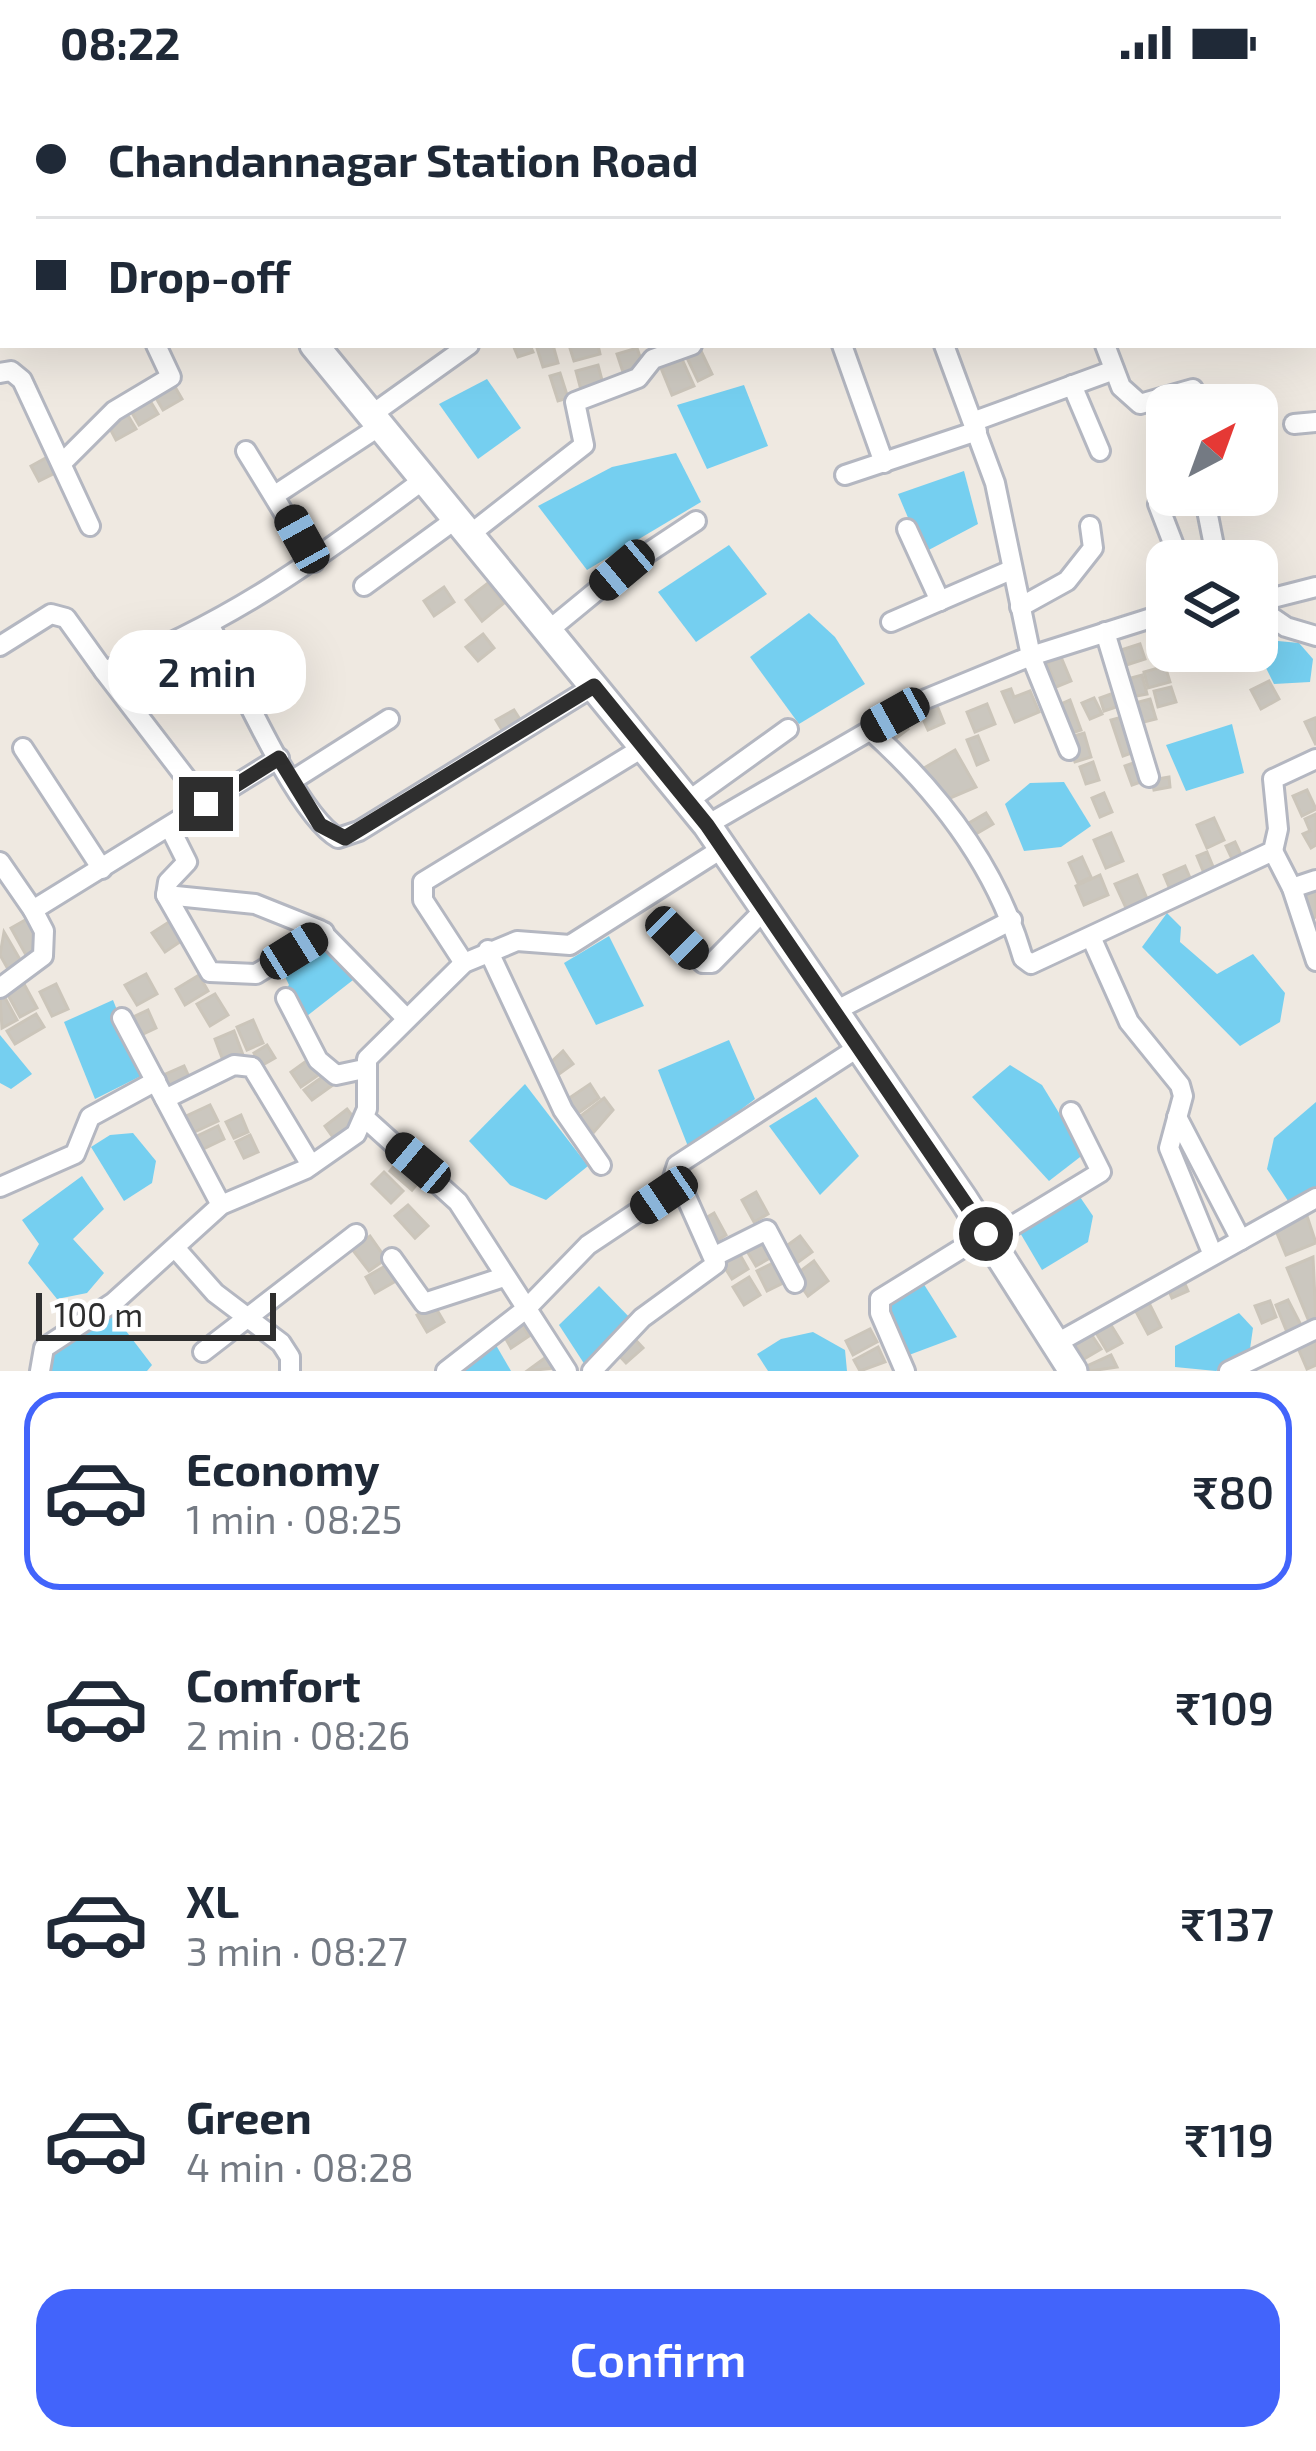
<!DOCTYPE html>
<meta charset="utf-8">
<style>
:root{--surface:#fff;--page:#f6f6f7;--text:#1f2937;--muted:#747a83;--line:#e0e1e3;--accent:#4264fb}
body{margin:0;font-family:"Exo 2",sans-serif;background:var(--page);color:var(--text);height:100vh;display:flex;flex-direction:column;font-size:45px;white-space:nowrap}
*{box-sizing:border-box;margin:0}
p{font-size:39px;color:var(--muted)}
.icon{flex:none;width:66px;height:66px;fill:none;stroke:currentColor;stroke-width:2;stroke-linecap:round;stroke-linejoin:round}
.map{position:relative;height:1287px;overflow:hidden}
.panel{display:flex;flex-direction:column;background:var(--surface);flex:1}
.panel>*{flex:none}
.hud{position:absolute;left:0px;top:0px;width:1317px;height:264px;box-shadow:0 12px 48px #0002;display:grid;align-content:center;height:264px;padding:0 36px;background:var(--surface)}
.needle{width:78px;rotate:41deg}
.buttons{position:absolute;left:1146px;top:300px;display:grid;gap:24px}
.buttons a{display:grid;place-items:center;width:132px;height:132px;border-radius:24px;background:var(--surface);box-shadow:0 12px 48px #0002;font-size:60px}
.scale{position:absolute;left:36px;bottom:30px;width:240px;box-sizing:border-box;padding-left:12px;border:6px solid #2e2e2e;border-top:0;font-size:33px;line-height:42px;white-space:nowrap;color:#2e2e2e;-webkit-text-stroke:9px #fff;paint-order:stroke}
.end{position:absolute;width:54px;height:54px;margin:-27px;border:15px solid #2e2e2e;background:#fff;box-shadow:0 0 0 6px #fff}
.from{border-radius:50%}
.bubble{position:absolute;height:84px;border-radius:36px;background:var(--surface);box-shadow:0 12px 48px #0002;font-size:39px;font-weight:600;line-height:84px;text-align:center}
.car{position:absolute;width:36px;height:72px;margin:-36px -18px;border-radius:15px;box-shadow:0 0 9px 3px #0007;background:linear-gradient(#222 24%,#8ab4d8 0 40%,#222 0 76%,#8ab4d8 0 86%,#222 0)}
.hud b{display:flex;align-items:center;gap:42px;height:114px;font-size:45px}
.hud b+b{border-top:3px solid var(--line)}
.hud i{width:30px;height:30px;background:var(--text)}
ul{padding:21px 0 0;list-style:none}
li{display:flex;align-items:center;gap:36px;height:198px;margin:0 24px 18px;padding:0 12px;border:6px solid transparent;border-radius:36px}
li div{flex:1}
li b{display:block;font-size:45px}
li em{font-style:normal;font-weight:600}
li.current{border-color:var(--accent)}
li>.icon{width:108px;height:108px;stroke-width:1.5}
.button{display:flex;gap:24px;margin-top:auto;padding:24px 36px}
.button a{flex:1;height:138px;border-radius:36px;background:var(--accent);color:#fff;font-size:48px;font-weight:600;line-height:138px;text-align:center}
.status{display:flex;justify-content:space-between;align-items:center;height:84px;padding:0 60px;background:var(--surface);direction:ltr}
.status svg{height:33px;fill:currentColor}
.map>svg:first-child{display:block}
.water{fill:#75cff0}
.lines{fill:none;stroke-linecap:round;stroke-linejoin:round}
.stream{stroke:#75cff0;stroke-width:4.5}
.building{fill:#cbc7bf;stroke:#cbc5ba;stroke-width:3}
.street-casing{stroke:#b4b7c1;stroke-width:24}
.secondary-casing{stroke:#b4b7c1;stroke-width:33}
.street{stroke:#fff;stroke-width:18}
.secondary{stroke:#fff;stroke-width:27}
.route{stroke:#2e2e2e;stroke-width:15}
</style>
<div class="status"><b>08:22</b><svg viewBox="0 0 49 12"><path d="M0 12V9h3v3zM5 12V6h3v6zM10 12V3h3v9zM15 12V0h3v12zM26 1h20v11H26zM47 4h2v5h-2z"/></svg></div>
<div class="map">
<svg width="1316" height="1287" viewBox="0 0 1316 1287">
<rect width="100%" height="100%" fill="#efe9e1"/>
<!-- water -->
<g class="water">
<polygon points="231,0 439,0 229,3"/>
<polygon points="487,295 521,344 478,375 439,320"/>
<polygon points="744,301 768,362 707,385 677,321"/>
<polygon points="676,369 701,418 587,486 538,422 612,383"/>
<polygon points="964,387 978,440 923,469 898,410"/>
<polygon points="729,461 767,510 696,558 658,508"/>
<polygon points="809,529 835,553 865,600 799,640 750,573"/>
<polygon points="1278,557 1299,559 1313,575 1310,598 1274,600 1263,578"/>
<polygon points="1232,640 1244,689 1186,707 1166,661"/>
<polygon points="1064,698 1091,742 1061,763 1024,767 1005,720 1030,699"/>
<polygon points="1167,829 1181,843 1180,858 1217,890 1253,870 1285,909 1280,938 1240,962 1142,863"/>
<polygon points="609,852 644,922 596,941 564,879"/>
<polygon points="324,853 353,896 298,939 280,912 289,901 279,880"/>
<polygon points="113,916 143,991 95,1015 64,938"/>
<polygon points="0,951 32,990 11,1005 0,999"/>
<polygon points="729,956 755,1015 689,1065 658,986"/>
<polygon points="1010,981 1042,1001 1084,1070 1049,1097 972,1013"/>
<polygon points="525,1000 588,1082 546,1116 510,1101 469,1057"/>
<polygon points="816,1013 859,1072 820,1111 769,1042"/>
<polygon points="1316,1018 1316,1105 1290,1120 1267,1085 1274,1054"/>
<polygon points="133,1049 156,1077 152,1099 124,1117 91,1063 110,1051"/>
<polygon points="82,1092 104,1125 73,1155 104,1189 87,1209 57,1215 28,1179 39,1160 22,1136"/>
<polygon points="1078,1110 1093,1132 1088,1158 1042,1186 1019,1147"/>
<polygon points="920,1194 957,1253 901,1274 868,1225"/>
<polygon points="599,1202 633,1237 585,1281 559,1241"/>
<polygon points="110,1226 152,1281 147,1287 47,1287 41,1277"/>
<polygon points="1239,1229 1253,1244 1249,1272 1216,1287 1175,1283 1175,1262"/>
<polygon points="813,1248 845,1266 847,1287 768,1287 757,1270 781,1255"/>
<polygon points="493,1256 511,1287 444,1287"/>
</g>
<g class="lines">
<!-- stream -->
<g class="stream">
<polyline points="6,3 11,0"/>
<polyline points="0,7 3,5"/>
</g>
</g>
<!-- building -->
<g class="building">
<polygon points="513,261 530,261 533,268 518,273"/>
<polygon points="536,261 553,261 558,279 543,283"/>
<polygon points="569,261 598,261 600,270 574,277"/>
<polygon points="637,264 645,287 625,294 617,270"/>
<polygon points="701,267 712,290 698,297 687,274"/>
<polygon points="682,275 694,302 672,311 661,284"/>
<polygon points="598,281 603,300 581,306 576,287"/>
<polygon points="560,289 568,314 558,317 550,292"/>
<polygon points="171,296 182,315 163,326 152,307"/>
<polygon points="146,310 158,330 139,341 127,320"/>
<polygon points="124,325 136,345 116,356 106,337"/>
<polygon points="51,371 59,387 39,397 31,382"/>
<polygon points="488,499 504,519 482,537 466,516"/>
<polygon points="444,503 454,518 434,532 424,517"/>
<polygon points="483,550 494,564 478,577 466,563"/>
<polygon points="1140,560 1145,575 1123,582 1118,567"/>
<polygon points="1061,573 1071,597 1051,605 1048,599 1054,596 1047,579"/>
<polygon points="1165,582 1170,598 1148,604 1144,588"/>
<polygon points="1142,591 1147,610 1131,613 1127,595"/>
<polygon points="1269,597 1279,615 1261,625 1251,606"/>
<polygon points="1171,603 1176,618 1158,623 1154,607"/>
<polygon points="1011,605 1014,613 1030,607 1039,628 1015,638 1002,608"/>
<polygon points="1114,609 1119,622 1104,627 1100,614"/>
<polygon points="1094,614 1102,630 1090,635 1082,619"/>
<polygon points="1150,615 1156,635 1136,640 1131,620"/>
<polygon points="1070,616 1081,646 1066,651 1054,623"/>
<polygon points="936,619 944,639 928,646 919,626"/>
<polygon points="987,620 995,640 975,648 967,628"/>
<polygon points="514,626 523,640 505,651 496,636"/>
<polygon points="1122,633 1134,668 1123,672 1111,636"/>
<polygon points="898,634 908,645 890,659 881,648"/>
<polygon points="1315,634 1316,636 1316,661 1305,638"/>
<polygon points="1084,649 1091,673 1075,678 1067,654"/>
<polygon points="978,652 988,676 977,681 967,656"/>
<polygon points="955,666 976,703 943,717 924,684"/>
<polygon points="1093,678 1099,696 1086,700 1080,683"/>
<polygon points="1136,678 1143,697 1132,701 1125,682"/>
<polygon points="1169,693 1170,703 1154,706 1152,696"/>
<polygon points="1307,706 1316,725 1302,732 1293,712"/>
<polygon points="1104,709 1112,728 1100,733 1092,714"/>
<polygon points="986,729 993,740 969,754 962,743"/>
<polygon points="1316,730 1316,761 1311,764 1303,750 1310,747 1305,735"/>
<polygon points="1214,734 1224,756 1207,764 1197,741"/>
<polygon points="1111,749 1123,777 1106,784 1094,756"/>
<polygon points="1235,758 1243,775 1234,779 1226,762"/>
<polygon points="1207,768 1216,790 1206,794 1197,772"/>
<polygon points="1082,773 1091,793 1078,799 1069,779"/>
<polygon points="1185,782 1193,801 1172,810 1164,791"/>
<polygon points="1100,791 1108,811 1084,821 1076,802"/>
<polygon points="1137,791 1148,817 1127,826 1115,800"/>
<polygon points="1316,798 1316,833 1306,837 1294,807"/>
<polygon points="27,835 42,862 26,871 11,844"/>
<polygon points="172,836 184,855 165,868 152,849"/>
<polygon points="4,848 22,879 9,887 0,871"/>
<polygon points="146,890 157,910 137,921 125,901"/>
<polygon points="199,891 208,907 185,921 176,905"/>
<polygon points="24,900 37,924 20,933 7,909"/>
<polygon points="56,900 68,925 52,932 40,908"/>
<polygon points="215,910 228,931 210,942 197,920"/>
<polygon points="4,912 17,936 2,944 0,914"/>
<polygon points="148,926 156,944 139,952 131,934"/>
<polygon points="36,930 44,943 15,960 7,947"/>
<polygon points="253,936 263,959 247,966 237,943"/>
<polygon points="234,947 243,971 224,979 215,955"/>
<polygon points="267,961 275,974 261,982 254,969"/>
<polygon points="563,967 573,980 555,993 547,982"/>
<polygon points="309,975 320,990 301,1003 291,988"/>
<polygon points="184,982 190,995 166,1006 159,993"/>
<polygon points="325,991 333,1001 312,1016 304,1006"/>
<polygon points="590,1000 599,1014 574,1032 565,1017"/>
<polygon points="604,1014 613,1026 594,1048 578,1034"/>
<polygon points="210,1021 218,1037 190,1050 182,1034"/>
<polygon points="347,1025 360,1042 337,1059 325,1042"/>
<polygon points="241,1031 248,1048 234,1054 226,1038"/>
<polygon points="218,1042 224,1055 199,1067 193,1054"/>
<polygon points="250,1051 258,1068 244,1074 236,1058"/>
<polygon points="401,1074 423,1093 412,1106 390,1087"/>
<polygon points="384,1088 403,1107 391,1119 372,1100"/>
<polygon points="756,1108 768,1130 754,1138 742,1116"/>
<polygon points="408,1121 428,1142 415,1154 395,1132"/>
<polygon points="714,1129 726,1151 712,1160 699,1138"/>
<polygon points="1306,1129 1316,1159 1286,1171 1274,1142"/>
<polygon points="370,1152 386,1175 369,1187 352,1165"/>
<polygon points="800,1152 812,1168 797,1179 785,1163"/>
<polygon points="759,1154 770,1174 756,1182 744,1162"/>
<polygon points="739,1169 748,1185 732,1195 722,1179"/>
<polygon points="1313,1173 1316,1237 1310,1240 1287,1184"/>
<polygon points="814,1177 828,1197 808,1212 794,1192"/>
<polygon points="773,1179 783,1199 767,1207 757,1187"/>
<polygon points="387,1181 396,1197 375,1209 366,1193"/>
<polygon points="749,1193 760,1211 744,1221 733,1203"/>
<polygon points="1182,1193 1188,1207 1172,1214 1166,1200"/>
<polygon points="1147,1215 1161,1243 1148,1250 1133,1222"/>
<polygon points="1288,1216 1304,1247 1289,1253 1276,1221"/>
<polygon points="1270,1217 1276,1233 1262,1239 1255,1222"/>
<polygon points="434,1221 444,1238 427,1248 417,1231"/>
<polygon points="1106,1233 1122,1259 1107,1267 1092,1242"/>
<polygon points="519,1235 529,1252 511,1264 502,1248"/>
<polygon points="1087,1244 1101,1265 1084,1275 1071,1254"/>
<polygon points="870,1245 877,1258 853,1271 846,1257"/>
<polygon points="630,1250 643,1264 626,1279 614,1266"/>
<polygon points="1316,1256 1316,1281 1307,1285 1298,1264"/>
<polygon points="878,1263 885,1278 860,1287 854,1276"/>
<polygon points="1111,1271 1117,1283 1090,1287 1087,1282"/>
<polygon points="546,1273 554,1284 527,1287"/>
</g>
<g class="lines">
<!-- street casing -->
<g class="street-casing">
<g id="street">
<polyline points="724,0 726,3"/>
<polyline points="771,0 772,3"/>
<polyline points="865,0 866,3"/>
<polyline points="1041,0 1043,3"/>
<polyline points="1207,0 1209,3"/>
<polyline points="543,3 546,0"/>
<polyline points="744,3 750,0"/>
<polyline points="990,3 997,0"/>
<polyline points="1145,3 1153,0"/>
<polyline points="1316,45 1316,58"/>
<polyline points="0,126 3,130"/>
<polyline points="1314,131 1316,131"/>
<polyline points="842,261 884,379"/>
<polyline points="944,261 995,399 1031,572 1069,666"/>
<polyline points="1105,261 1121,303 1140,320 1193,305"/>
<polyline points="0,289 11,287 22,296 90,442"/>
<polyline points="1072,301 1100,367"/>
<polyline points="371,331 469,261"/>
<polyline points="975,337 1114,286"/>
<polyline points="1294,340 1316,338"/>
<polyline points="246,367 314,478"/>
<polyline points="63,378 114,327 171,293 156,261"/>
<polyline points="845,391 977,347"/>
<polyline points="275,411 380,342"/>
<polyline points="1204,411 1217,477"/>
<polyline points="1158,420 1180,477"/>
<polyline points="907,445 940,517"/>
<polyline points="469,451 584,361 575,318 638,294 653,275 692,261"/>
<polyline points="364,502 456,435"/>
<polyline points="1257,518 1316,503"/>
<polyline points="1020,523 1067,497 1093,464 1090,442"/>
<polyline points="1257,523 1286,543 1316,552"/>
<polyline points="891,538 1011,486"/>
<path d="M210,542C234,588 297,732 338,754L359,747L594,602"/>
<polyline points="549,546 622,486 696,437"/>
<polyline points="1105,548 1149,693"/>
<path d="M0,562L51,530L66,534L104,587C227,541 319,474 423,396"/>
<polyline points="104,587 206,720"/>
<path d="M870,646C939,708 997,784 1023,874L1031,880L1273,767L1278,745L1273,695L1316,675"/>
<polyline points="23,664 102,785"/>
<polyline points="293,696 389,635"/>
<polyline points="688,717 788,645"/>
<polyline points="707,741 921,617 1031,572 1167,529"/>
<polyline points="170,744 187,778 168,798 166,811 210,888 256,890 324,848"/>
<polyline points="1273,767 1292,804 1316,877"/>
<polyline points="0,778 33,826 279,674"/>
<polyline points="1292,804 1316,796"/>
<polyline points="166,811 255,820 320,846 405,933"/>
<polyline points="1091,853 1129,938 1180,1001 1183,1012 1169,1064 1213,1171"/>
<polyline points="677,854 703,879 712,879 766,824"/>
<polyline points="488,866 563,1026 601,1081"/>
<polyline points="464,879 423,816 423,798 644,663"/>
<polyline points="0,904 43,872 44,847 33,826"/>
<polyline points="286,914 318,976 336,991 364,985"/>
<polyline points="835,927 1012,836"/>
<polyline points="122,934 221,1121"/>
<polyline points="165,1015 234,981 252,983 311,1081"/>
<polyline points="1177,1033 1241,1156"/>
<polyline points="366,1035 458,1118 567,1287"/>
<polyline points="0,1103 75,1070 90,1033 156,997"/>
<polyline points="989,1156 1101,1088 1071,1028"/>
<polyline points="177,1166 215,1209 281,1259 290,1273 290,1287"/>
<polyline points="715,1172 767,1146 795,1199"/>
<polyline points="392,1174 424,1219 504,1193"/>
<polyline points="1055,1260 1316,1114"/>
<polyline points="203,1268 356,1150"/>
<polyline points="40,1287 44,1264 114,1218 221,1121 306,1085 356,1050 367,1025 367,975 464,879 517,857 570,861 723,764"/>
<polyline points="446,1287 526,1225 588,1161 669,1107 677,1081 859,963"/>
<polyline points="592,1287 642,1234 716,1180 675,1088"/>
<polyline points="905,1287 880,1229 880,1215 985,1150"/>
<polyline points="1229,1287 1316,1245"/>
</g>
</g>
<!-- secondary casing -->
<g class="secondary-casing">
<g id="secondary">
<polyline points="54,3 57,0"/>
<polyline points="0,36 3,34"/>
<polyline points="314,261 707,741 964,1116 1073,1287"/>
</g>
</g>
<!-- street -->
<use href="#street" class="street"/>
<!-- secondary -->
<use href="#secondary" class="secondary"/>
</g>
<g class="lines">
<!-- route -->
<polyline class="route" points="206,720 279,674 320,741 345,754 594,602 707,741 986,1150"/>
</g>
</svg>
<div class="buttons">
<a><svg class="needle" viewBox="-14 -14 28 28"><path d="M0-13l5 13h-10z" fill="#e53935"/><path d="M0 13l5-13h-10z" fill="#747a83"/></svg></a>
<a><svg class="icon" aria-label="layers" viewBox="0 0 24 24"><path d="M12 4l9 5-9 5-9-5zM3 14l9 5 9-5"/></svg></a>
</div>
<div class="scale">100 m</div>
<i class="end from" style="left:986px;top:1150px"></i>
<i class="end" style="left:206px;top:720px"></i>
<div class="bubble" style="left:108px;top:546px;width:198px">2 min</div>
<i class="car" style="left:302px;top:455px;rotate:331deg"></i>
<i class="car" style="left:622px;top:486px;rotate:230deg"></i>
<i class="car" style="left:895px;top:631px;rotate:241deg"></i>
<i class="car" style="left:677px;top:854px;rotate:135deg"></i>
<i class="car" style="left:294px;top:867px;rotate:58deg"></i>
<i class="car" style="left:418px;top:1079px;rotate:310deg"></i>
<i class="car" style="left:664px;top:1111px;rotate:236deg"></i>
<div class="hud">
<b><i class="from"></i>Chandannagar Station Road</b>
<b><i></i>Drop-off</b>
</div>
</div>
<section class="panel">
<ul>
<li class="current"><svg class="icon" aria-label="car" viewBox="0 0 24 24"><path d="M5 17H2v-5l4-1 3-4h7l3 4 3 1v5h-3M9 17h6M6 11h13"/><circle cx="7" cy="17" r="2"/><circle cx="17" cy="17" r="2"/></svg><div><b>Economy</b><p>1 min · 08:25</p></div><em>₹80</em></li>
<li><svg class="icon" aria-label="car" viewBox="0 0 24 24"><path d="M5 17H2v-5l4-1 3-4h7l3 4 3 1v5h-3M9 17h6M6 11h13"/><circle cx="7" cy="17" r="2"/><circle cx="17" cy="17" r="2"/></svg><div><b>Comfort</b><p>2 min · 08:26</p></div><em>₹109</em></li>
<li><svg class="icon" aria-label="car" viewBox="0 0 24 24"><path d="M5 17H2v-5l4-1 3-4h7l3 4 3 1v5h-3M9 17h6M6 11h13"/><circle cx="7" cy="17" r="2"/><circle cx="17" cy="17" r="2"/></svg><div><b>XL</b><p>3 min · 08:27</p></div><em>₹137</em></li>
<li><svg class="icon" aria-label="car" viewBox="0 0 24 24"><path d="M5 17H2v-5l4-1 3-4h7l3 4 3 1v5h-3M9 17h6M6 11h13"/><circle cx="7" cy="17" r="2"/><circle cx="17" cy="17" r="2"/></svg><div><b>Green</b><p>4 min · 08:28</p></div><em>₹119</em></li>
</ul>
<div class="button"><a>Confirm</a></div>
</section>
